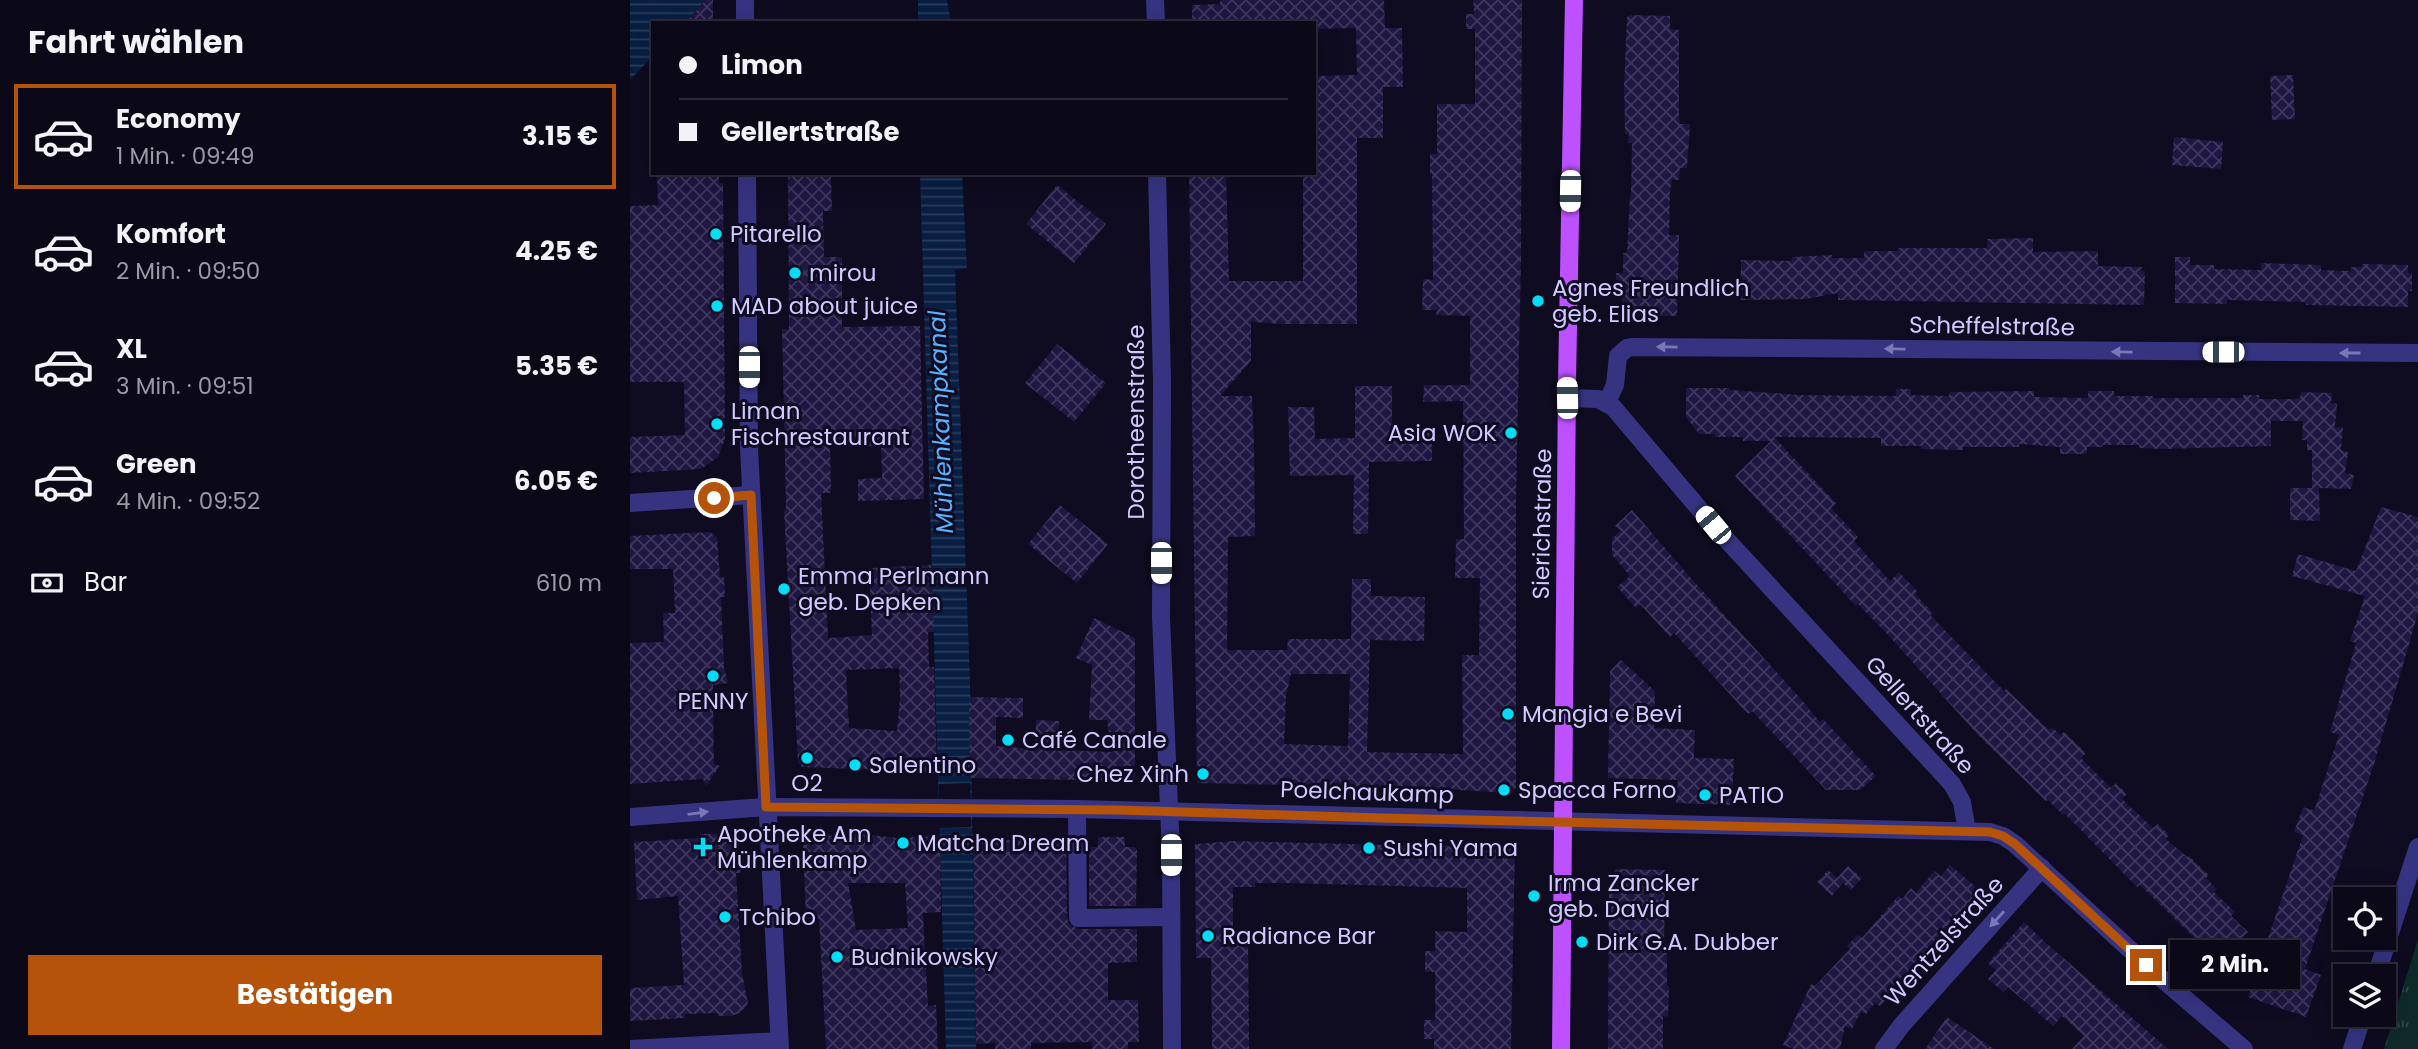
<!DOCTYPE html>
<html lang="de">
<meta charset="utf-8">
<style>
:root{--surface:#0b0818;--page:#141121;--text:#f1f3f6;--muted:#9a9aa2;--line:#2b2937;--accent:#b45309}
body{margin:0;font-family:Poppins,sans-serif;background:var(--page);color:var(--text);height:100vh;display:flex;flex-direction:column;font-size:26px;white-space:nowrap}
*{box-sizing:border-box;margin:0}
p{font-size:23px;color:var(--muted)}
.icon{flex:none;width:38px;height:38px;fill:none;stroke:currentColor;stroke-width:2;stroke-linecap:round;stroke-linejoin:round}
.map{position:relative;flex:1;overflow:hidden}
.sheet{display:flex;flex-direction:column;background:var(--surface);width:630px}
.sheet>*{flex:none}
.top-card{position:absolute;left:21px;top:21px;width:665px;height:154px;border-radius:0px;box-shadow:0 7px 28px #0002,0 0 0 2px var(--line);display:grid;align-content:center;height:154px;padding:0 28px;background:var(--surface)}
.fabs{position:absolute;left:1703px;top:887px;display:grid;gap:14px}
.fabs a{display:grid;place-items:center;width:63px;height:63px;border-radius:0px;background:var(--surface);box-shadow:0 7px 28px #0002,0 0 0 2px var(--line);font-size:35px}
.end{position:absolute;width:32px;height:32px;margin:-16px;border:9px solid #b45309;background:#fff;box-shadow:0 0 0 4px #fff}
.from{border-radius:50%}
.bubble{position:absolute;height:49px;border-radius:0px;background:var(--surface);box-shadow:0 7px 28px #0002,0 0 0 2px var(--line);font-size:23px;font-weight:700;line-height:49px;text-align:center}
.car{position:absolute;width:21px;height:42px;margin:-21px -10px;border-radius:9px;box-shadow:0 0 5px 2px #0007;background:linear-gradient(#fff 24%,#345 0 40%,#fff 0 76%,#345 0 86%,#fff 0)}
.top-card b{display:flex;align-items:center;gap:24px;height:66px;font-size:26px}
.top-card b+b{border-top:2px solid var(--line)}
.top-card i{width:18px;height:18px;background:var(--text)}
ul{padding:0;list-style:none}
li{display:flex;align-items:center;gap:21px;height:105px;margin:0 14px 10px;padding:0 14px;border:4px solid transparent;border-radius:0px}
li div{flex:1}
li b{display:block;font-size:26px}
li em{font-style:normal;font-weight:700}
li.active{border-color:var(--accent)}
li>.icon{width:63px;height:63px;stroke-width:1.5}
h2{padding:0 28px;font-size:32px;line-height:84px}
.pay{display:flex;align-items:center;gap:18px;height:77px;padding:0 28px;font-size:26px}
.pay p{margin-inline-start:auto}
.button{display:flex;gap:14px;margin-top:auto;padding:14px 28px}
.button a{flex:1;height:80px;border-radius:0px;background:var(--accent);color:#fff;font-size:28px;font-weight:700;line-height:80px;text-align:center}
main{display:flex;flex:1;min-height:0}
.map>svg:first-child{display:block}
.park{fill:url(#park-tufts)}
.water{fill:url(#water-rules)}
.pier{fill:#0f0b20}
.building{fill:url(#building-cross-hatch);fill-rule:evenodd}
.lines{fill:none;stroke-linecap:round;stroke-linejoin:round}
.minor{stroke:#363481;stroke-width:18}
.major{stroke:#bd51ff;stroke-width:18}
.oneway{fill:#7b78ba}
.route{stroke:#b45309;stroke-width:9}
.poi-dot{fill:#00ddf5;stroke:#0f0b20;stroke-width:2.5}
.labels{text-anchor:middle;stroke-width:6;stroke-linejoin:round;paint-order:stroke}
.poi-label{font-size:23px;fill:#d0caff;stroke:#0f0b20;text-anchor:start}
.street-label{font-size:23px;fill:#d0caff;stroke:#0f0b20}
.water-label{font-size:24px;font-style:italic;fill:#58b2ff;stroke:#0f0b20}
</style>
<main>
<section class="sheet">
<h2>Fahrt wählen</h2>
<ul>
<li class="active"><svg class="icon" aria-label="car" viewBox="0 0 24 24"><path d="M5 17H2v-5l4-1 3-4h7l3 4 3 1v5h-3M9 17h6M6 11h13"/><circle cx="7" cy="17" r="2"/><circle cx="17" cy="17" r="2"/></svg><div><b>Economy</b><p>1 Min. · 09:49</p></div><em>3.15 €</em></li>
<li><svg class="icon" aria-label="car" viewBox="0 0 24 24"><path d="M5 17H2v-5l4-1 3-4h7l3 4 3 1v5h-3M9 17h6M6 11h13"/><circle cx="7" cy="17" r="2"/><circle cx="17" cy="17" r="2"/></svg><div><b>Komfort</b><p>2 Min. · 09:50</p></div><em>4.25 €</em></li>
<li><svg class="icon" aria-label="car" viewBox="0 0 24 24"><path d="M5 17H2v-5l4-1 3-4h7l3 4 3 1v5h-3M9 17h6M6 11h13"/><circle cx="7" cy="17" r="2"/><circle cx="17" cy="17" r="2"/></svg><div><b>XL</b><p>3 Min. · 09:51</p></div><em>5.35 €</em></li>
<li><svg class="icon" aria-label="car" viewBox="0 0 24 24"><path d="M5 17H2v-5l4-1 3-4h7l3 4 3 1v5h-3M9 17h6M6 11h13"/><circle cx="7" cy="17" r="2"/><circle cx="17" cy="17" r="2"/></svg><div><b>Green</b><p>4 Min. · 09:52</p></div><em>6.05 €</em></li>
</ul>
<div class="pay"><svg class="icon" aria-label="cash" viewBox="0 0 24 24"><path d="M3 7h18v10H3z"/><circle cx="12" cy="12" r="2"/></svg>Bar<p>610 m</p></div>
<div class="button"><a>Bestätigen</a></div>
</section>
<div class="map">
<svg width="1788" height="1049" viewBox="0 0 1788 1049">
<defs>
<pattern id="park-tufts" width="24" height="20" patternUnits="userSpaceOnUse" patternTransform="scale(1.75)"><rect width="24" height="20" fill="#0e2a29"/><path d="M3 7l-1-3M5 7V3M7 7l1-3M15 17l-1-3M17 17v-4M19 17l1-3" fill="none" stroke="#304849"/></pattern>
<pattern id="water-rules" width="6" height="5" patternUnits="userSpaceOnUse" patternTransform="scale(1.75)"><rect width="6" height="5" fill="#081e42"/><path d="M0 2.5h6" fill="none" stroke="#2b3d5e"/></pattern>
<pattern id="building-cross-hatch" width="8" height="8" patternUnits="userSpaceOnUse" patternTransform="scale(1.75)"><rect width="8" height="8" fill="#1f1642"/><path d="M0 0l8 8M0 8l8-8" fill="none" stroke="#3e375e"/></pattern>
</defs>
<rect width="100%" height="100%" fill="#0f0b20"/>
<!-- park -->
<polygon class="park" points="1788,939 1788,1049 1754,1049"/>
<!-- water -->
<g class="water">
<polygon points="0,0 76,0 55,23 23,23 23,56 0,80"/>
<polygon points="288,0 317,0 321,23 288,23"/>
<polygon points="290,173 332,173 337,268 325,270 340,682 346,1049 316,1049"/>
</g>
<!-- pier -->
<polygon class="pier" points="340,783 341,827 309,828 309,784"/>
<!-- building -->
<g class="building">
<polygon points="76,0 83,0 83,23 55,23"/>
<path d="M591,0H754L755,28H772L773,87H753V138H727V324H652L621,322V361L590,396H622L624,443L625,536L598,537L597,650H657L658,639H721L722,579H741V596L795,597L794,641L740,640L737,752L833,754L832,655H849L850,578H825L826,539H834L833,401L793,402L794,385H840V316L806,315L807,310H792L793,279L803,280L802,174H800V154H807V104H845V29H836V14H844L843,0H892L891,259L886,499V788L879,793L793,788L567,783L559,173H596L599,281H673V173H684V76L727,75L726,28L684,29V23H562V5L589,4ZM661,674H720L718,746L654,744L656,696Z"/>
<polygon points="1001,15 1040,16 1040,29 1049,30 1049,116 1050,124 1060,124 1057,168 1050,168 1049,180 1042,180 1040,191 1039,235 1049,235 1047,316 991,315 992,298 986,298 986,273 993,273 993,253 997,253 1000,195 1001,195 1002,143 998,143 999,134 995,134 994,86 997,17"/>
<polygon points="1663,75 1665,119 1642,120 1640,76"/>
<polygon points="1544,137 1593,142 1591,169 1542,165"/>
<polygon points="27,173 89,173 89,183 93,183 95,439 88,457 71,469 0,473 0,437 55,435 54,382 0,382 0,206 28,205"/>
<path d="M158,173H188V176H201L202,211H193L194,257H212V327L290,326L294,499L228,501V479L252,478L251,446L200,447L201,493H191L192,512L198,638L242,635L239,568L301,565L304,632H298L299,667H304L307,772L172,767L168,762L154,512L156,507L152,329H159ZM269,668L270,697L267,731L219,728L216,670Z"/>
<polygon points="427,185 476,224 444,263 396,224"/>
<polygon points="1403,238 1403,252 1468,251 1468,266 1512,267 1512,271 1515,271 1514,305 1208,300 1208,293 1176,299 1111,300 1111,260 1162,261 1162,257 1202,255 1202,258 1234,258 1234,251 1268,251 1268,248 1357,248 1357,239"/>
<polygon points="1545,257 1560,257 1560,265 1584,265 1584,269 1631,270 1631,263 1691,265 1691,270 1721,271 1721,267 1732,267 1732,264 1778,265 1778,273 1782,273 1782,291 1778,291 1778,307 1676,305 1676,302 1597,300 1597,304 1545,303"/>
<polygon points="427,344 476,383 444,422 395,383"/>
<polygon points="725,386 762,386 762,428 802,430 802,461 739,462 738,534 723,534 724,475 660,476 658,407 684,407 685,439 725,438"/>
<polygon points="1056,388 1100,388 1100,390 1170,395 1266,396 1266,389 1281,389 1281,395 1319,396 1320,392 1404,391 1404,397 1458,398 1458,391 1484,391 1484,396 1523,396 1523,398 1613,398 1613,395 1629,395 1629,399 1661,399 1670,398 1671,392 1702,393 1701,403 1707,404 1705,427 1713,427 1711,450 1718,452 1715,473 1724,475 1721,489 1689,488 1690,521 1660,520 1660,488 1684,488 1682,488 1682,450 1677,450 1677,440 1672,440 1673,421 1641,421 1641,446 1534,449 1509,448 1509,445 1472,445 1472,447 1457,447 1457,454 1430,454 1430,447 1389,444 1389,447 1333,447 1333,450 1291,449 1291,446 1251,446 1251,438 1144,437 1206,503 1201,508 1228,537 1224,541 1260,581 1269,572 1287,591 1285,594 1303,613 1300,615 1374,691 1376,689 1419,730 1422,727 1430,735 1434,732 1456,753 1451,758 1481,788 1486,783 1497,794 1492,799 1523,828 1528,824 1539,835 1536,839 1557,857 1559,856 1579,875 1576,878 1587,889 1584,892 1605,912 1601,916 1618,932 1589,962 1510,885 1507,887 1435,814 1433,815 1418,800 1416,801 1349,736 1259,636 1228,604 1226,606 1105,476 1141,441 1113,441 1113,437 1085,437 1085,434 1069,434 1056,417"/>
<polygon points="430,505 478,544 447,583 398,544"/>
<polygon points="1751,507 1788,517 1788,613 1745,761 1675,969 1691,975 1676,1017 1618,997 1673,835 1664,832 1673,807 1684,811 1709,735 1700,732 1726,643 1720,641 1735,596 1662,576 1668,554 1726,571"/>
<polygon points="1002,510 1067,585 1171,699 1190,722 1193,719 1246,776 1230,790 1196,790 1122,711 1118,714 1044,633 1040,637 1010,604 1006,608 987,587 1000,576 982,555 982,539 990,531 985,526"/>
<polygon points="80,532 87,537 90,577 94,577 95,597 91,597 94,668 98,683 83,685 83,701 84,764 90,766 76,786 73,779 0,784 0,643 34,642 33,613 45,613 43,569 0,569 0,536"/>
<polygon points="464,618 505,638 505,781 340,778 339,697 393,698 393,718 366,717 366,746 405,749 406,720 429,721 428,750 482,752 477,720 459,720 462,665 446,658"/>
<polygon points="991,660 1025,691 1024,728 1065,730 1064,758 1104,759 1102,805 1046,803 1048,780 978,778 980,671"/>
<path d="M224,833L267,838L310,836L311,912L293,913L298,1006L306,1005L308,1049H196L189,919H176L173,846L179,838ZM218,883H275L278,928L226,930Z"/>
<polygon points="70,834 97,834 104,841 105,854 109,856 111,873 106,873 112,973 118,1004 110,1013 101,1016 88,1016 87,1013 55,1014 55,1018 0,1021 0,988 54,985 48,896 7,900 4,842 69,838"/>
<polygon points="468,837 495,837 495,847 505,847 507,850 506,906 459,906 459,847 468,847"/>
<polygon points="436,839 437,918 439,924 448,929 507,929 507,962 478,963 478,1000 508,1000 509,1042 498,1042 498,1049 462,1049 462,1042 401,1043 401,1049 365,1049 365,1043 346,1044 343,841"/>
<polygon points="604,841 885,848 881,1049 804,1049 804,1039 794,1039 794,1020 805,1020 805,972 795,972 795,951 805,951 805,931 837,932 837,888 660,883 625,883 625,887 603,887 603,938 618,938 619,1049 582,1049 581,958 566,958 565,844"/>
<polygon points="1320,865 1353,893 1325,926 1321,922 1250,1006 1245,1003 1236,1014 1231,1012 1222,1029 1215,1026 1210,1049 1164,1049 1153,1045 1181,984 1185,986 1220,949 1217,946 1227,935 1232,938 1268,896 1272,899 1281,888 1286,893 1304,871 1311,876"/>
<polygon points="1218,866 1232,878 1221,890 1207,878"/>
<polygon points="985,869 1035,870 1034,950 1037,950 1037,986 1039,986 1038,1017 1033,1016 1033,1049 978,1049 979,884 984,884"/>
<polygon points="1198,870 1213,883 1202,896 1187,882"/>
<polygon points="1394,922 1416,943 1538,1049 1442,1049 1454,1036 1432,1016 1423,1026 1378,987 1373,992 1358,979 1366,970 1358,963"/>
<polygon points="1317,1017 1364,1049 1295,1049"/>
</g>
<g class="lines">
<!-- minor -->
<g class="minor">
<polyline points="115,0 115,23"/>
<polyline points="525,0 526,23"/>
<polyline points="117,173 119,448 150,1049"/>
<polyline points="527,173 532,381 531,617 541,855 542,1049"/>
<polyline points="937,398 968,399 983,407 1083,525 1322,784 1332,802 1337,831"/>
<polyline points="977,402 985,385 988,356 997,348 1003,347 1788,353"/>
<polyline points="0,503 121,495"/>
<polyline points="447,809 448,918 541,917"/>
<polyline points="0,817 136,807 447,809 1360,832 1373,836 1385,844 1531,978 1614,1049"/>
<polyline points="1746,976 1788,847"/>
<polyline points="0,1049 149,1041"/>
<polyline points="1254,1049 1271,1026 1412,868"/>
<polyline points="1722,1049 1733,1015"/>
</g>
<!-- major -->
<polyline class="major" points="931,1049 937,382 944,0"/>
</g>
<!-- one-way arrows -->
<defs><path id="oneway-solid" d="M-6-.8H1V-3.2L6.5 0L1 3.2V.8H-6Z" transform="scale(1.75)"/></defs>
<g class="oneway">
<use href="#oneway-solid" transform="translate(1037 347) rotate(-179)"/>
<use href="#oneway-solid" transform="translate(1265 349) rotate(-179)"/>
<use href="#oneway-solid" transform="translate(1492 352) rotate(-179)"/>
<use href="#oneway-solid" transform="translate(1720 353) rotate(-180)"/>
<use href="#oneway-solid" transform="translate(68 813) rotate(-7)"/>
<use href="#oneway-solid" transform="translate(1367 919) rotate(132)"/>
</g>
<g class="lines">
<!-- route -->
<polyline class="route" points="84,498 121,495 136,807 488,810 752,818 1360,832 1373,836 1385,844 1516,965"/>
</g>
<!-- markers -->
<g class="poi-dot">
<circle cx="86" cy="234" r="7"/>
<circle cx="165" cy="273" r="7"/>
<circle cx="908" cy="301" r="7"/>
<circle cx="87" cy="306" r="7"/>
<circle cx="87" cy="424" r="7"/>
<circle cx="881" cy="433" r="7"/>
<circle cx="154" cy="589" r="7"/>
<circle cx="83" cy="676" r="7"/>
<circle cx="878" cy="714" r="7"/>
<circle cx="378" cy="740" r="7"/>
<circle cx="177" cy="758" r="7"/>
<circle cx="225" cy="765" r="7"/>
<circle cx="573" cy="774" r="7"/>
<circle cx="874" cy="790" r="7"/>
<circle cx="1075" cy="795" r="7"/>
<circle cx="273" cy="843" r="7"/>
<path d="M69.5 836.5h7v7h7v7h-7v7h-7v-7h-7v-7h7z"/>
<circle cx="739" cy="848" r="7"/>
<circle cx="904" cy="896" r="7"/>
<circle cx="95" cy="917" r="7"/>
<circle cx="578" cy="936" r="7"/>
<circle cx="952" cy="942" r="7"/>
<circle cx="207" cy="957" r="7"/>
</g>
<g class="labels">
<!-- poi labels -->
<g class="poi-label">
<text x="100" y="242">Pitarello</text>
<text x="179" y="281">mirou</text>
<text x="922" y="296">Agnes Freundlich<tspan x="922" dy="26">geb. Elias</tspan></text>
<text x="101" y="314">MAD about juice</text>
<text x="101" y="419">Liman<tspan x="101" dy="26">Fischrestaurant</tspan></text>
<text x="867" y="441" text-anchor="end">Asia WOK</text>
<text x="168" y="584">Emma Perlmann<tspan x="168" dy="26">geb. Depken</tspan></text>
<text x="83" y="709" text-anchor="middle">PENNY</text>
<text x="892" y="722">Mangia e Bevi</text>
<text x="392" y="748">Café Canale</text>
<text x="239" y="773">Salentino</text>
<text x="559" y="782" text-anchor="end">Chez Xinh</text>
<text x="177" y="791" text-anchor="middle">O2</text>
<text x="888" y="798">Spacca Forno</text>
<text x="1089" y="803">PATIO</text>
<text x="87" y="842">Apotheke Am<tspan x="87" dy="26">Mühlenkamp</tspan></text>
<text x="287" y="851">Matcha Dream</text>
<text x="753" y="856">Sushi Yama</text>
<text x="918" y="891">Irma Zancker<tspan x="918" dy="26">geb. David</tspan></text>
<text x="109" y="925">Tchibo</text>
<text x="592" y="944">Radiance Bar</text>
<text x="966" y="950">Dirk G.A. Dubber</text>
<text x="221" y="965">Budnikowsky</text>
</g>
<!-- street labels -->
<g class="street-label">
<text transform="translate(1362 326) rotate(1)" y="8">Scheffelstraße</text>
<text transform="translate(506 422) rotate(-90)" y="8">Dorotheenstraße</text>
<text transform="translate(912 524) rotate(-89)" y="8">Sierichstraße</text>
<text transform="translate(1290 715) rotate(48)" y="8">Gellertstraße</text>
<text transform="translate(737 792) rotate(2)" y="8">Poelchaukamp</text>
<text transform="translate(1314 941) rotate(-48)" y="8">Wentzelstraße</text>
</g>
<!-- water labels -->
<g class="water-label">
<text transform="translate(311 422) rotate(-92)" y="8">Mühlenkampkanal</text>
</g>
</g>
</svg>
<div class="fabs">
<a><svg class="icon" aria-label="locate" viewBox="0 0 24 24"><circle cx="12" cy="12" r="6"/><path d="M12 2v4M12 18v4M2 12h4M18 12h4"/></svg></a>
<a><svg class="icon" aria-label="layers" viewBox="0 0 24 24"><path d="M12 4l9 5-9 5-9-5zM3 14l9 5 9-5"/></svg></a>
</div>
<i class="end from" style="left:84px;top:498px"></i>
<i class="end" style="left:1516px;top:965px"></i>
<div class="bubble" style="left:1540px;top:940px;width:130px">2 Min.</div>
<i class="car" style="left:940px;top:191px;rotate:181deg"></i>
<i class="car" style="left:1593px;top:352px;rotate:270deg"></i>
<i class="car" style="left:119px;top:367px;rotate:180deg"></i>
<i class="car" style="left:937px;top:398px;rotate:359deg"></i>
<i class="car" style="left:1083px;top:525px;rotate:320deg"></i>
<i class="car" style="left:531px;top:563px;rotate:180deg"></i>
<i class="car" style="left:541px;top:855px;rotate:180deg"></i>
<div class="top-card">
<b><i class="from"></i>Limon</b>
<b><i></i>Gellertstraße</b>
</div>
</div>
</main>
